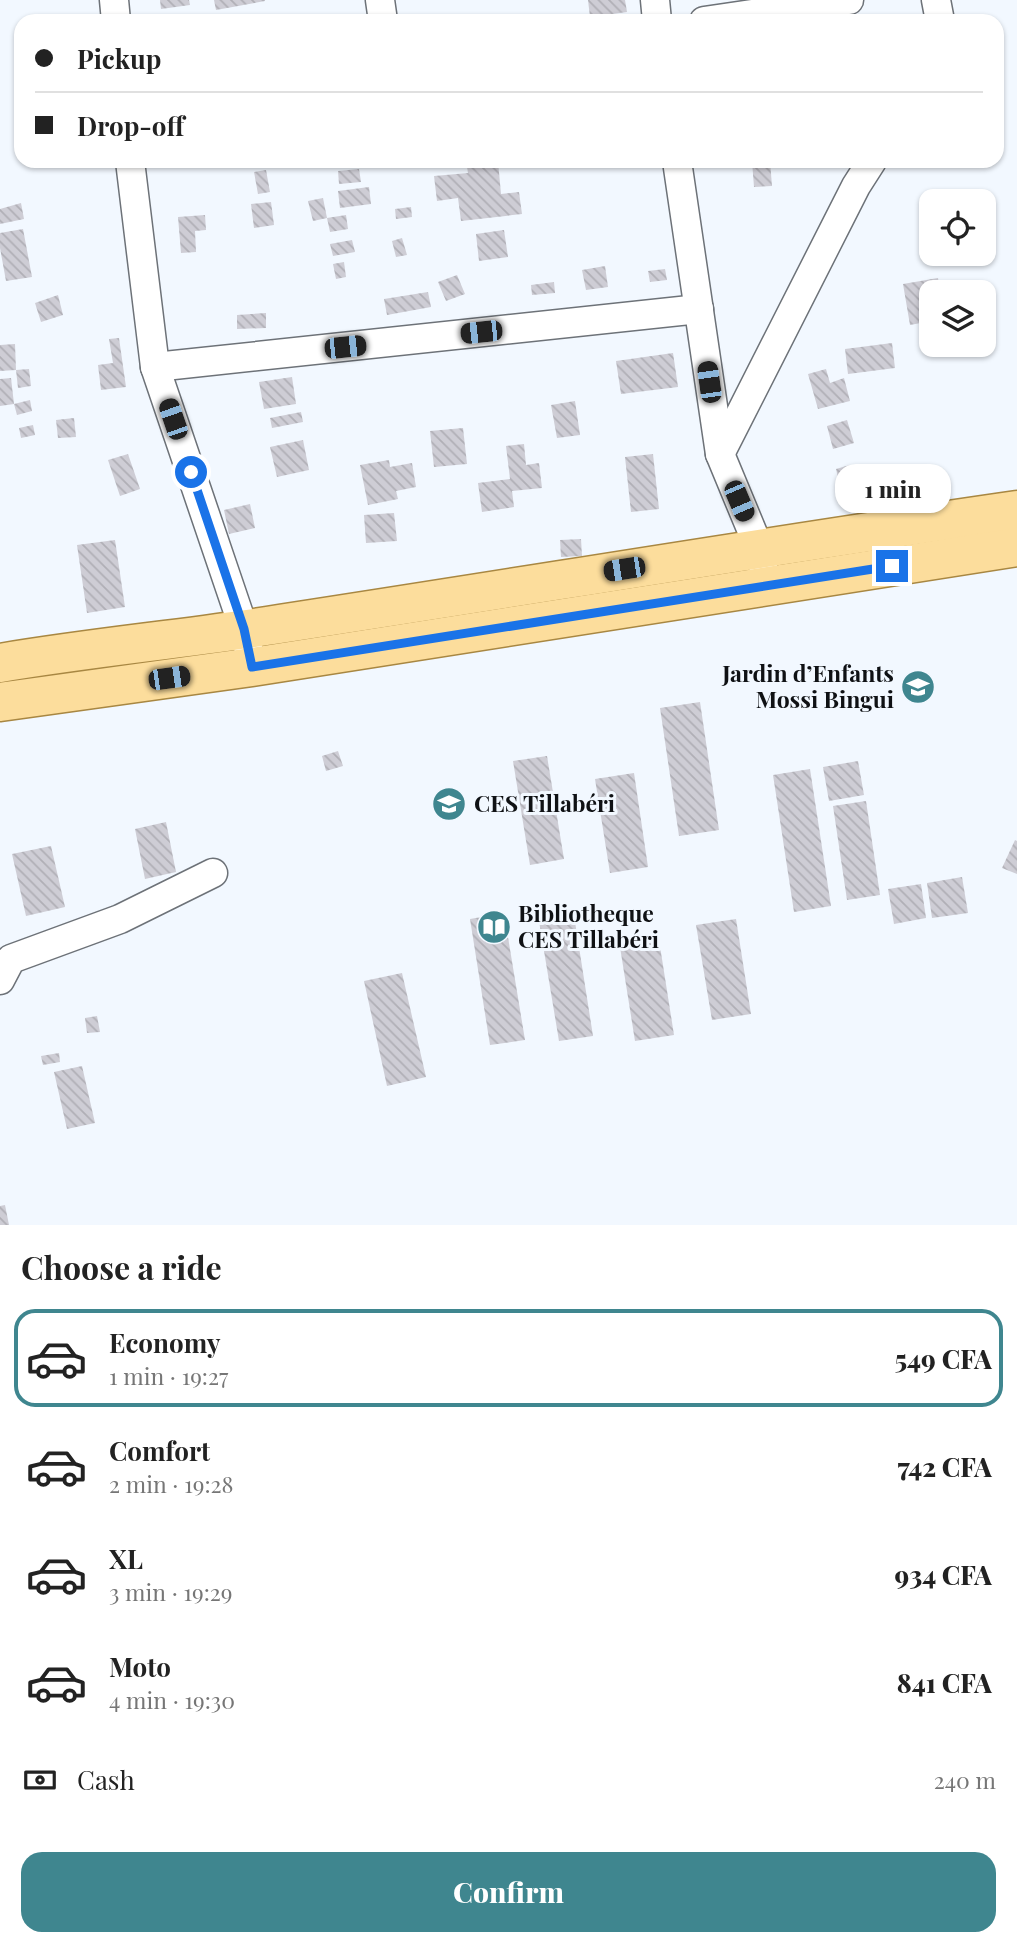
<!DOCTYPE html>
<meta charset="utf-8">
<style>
:root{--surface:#fff;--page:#f6f6f6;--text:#222;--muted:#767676;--line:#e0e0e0;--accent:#3f868f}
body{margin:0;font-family:"Playfair Display",serif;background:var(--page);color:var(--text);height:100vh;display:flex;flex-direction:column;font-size:26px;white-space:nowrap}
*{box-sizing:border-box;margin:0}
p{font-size:23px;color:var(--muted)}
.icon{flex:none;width:38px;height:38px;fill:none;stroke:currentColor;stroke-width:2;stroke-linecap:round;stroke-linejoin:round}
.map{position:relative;height:1225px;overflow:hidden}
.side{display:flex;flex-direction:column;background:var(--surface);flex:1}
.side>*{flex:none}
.top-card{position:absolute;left:14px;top:14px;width:990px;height:154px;border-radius:21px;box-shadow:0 2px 5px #0004;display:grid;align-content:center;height:154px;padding:0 21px;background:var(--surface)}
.tools{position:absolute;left:919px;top:189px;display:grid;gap:14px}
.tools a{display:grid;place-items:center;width:77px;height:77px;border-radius:14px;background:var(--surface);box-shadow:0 2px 5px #0004;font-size:35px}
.end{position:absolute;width:32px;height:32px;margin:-16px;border:9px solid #1a73e8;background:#fff;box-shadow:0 0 0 4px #fff}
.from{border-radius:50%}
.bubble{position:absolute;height:49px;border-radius:21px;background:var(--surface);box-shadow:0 2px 5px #0004;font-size:23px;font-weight:800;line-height:49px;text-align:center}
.car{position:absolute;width:21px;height:42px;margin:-21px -10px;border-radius:9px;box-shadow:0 0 5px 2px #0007;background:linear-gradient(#222 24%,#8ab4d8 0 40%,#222 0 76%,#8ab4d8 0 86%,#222 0)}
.top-card b{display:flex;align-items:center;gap:24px;height:66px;font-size:26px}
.top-card b+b{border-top:2px solid var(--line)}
.top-card i{width:18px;height:18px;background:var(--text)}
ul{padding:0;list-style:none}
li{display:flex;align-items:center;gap:21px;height:98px;margin:0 14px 10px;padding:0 7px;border:4px solid transparent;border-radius:21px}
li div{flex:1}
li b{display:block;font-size:26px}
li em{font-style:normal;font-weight:800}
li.on{border-color:var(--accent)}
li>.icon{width:63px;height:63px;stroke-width:1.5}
h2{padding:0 21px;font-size:32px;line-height:84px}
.pay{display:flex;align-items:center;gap:18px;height:77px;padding:0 21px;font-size:26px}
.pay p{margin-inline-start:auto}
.action{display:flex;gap:14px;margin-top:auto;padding:14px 21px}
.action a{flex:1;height:80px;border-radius:21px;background:var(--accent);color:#fff;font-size:28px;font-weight:800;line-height:80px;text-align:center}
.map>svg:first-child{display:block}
.building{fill:url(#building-back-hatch)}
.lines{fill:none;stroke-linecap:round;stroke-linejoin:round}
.street-casing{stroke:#6d7278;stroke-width:31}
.primary-casing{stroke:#a88742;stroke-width:41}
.street{stroke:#fff;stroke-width:28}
.primary{stroke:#fcdd9c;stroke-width:38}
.route{stroke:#1a73e8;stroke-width:9}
.labels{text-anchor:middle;stroke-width:6;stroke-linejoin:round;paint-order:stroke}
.poi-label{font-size:23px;font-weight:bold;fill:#0f1114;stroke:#f2f8ff;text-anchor:start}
</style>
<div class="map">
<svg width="1017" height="1225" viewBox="0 0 1017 1225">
<defs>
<pattern id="building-back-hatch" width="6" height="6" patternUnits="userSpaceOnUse" patternTransform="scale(1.75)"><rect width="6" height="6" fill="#cecdd5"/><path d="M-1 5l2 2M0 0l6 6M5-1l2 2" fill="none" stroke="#b0afb6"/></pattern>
</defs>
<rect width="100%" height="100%" fill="#f2f8ff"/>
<!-- building -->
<g class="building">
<polygon points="160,0 189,0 190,5 161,9"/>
<polygon points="214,0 265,0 265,1 216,10"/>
<polygon points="588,0 625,0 627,12 590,17"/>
<polygon points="222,161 244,161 244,165 223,168"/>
<polygon points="466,161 498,161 501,194 519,192 522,214 461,221 458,198 437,201 434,176 468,173"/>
<polygon points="752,161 770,161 772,186 754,187"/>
<polygon points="359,169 361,182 339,184 338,171"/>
<polygon points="266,170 270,192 258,194 254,172"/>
<polygon points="369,187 371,204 340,208 338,191"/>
<polygon points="323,198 327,218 313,221 308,201"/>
<polygon points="271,202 274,225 254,228 251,204"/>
<polygon points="21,203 24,219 0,224 0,209"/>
<polygon points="411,207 412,217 396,219 395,209"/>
<polygon points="205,215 206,230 195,231 196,252 181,253 178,217"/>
<polygon points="346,215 348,229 330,232 327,218"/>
<polygon points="988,226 995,233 986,244 984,242 984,231"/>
<polygon points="23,229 32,277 6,281 0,248 0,233"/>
<polygon points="504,230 508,257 479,261 476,234"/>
<polygon points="402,238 407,255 396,257 392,241"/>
<polygon points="352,240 355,252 333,256 330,244"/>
<polygon points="344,262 346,277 336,279 333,264"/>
<polygon points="605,266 608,287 586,290 582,270"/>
<polygon points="665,269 667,280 650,282 648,271"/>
<polygon points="457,275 465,294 446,301 438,282"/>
<polygon points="938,278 940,292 931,292 931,321 910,325 903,284"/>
<polygon points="554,282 555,293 532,295 531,285"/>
<polygon points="428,292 431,307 387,315 384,299"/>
<polygon points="58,295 63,315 41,322 35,303"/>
<polygon points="266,313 266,328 237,329 237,315"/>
<polygon points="119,338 126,387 101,390 98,365 113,363 109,339"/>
<polygon points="892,343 895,368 848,374 845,349"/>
<polygon points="15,344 16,370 0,371 0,345"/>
<polygon points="673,353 678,387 621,394 616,361"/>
<polygon points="29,369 31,386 18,388 16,370"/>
<polygon points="826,369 830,383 844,378 850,401 818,409 808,374"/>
<polygon points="292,377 296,404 264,409 259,382"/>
<polygon points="11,378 14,404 0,406 0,379"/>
<polygon points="30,400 32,411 17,415 14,404"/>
<polygon points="575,401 580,435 557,438 551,405"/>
<polygon points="301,412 303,422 272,428 270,418"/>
<polygon points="74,418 76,437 58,438 56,420"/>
<polygon points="847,420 854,443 833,449 827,426"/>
<polygon points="33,425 35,435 21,438 19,428"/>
<polygon points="463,428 467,464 434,467 430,431"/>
<polygon points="303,440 309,470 277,477 270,447"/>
<polygon points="524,444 526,465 539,463 542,488 512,491 514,507 482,512 478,483 510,479 506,446"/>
<polygon points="128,454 140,489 120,496 108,460"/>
<polygon points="653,454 659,509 631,512 625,457"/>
<polygon points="389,460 390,467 412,463 416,487 396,491 398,499 368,505 360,465"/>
<polygon points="850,465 857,495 843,498 836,469"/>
<polygon points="250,504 255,528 229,534 224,510"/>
<polygon points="394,513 397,541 366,543 364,515"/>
<polygon points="581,539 582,556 561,557 560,540"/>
<polygon points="115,540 125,607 87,613 77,545"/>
<polygon points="700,702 719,830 679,836 660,708"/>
<polygon points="338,751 343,766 326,771 322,756"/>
<polygon points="547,756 564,859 530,865 513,761"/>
<polygon points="858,761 864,795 829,801 823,767"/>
<polygon points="810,769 831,906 794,912 773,775"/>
<polygon points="634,773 648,867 610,873 595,779"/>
<polygon points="866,801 880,895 847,900 833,806"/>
<polygon points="166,822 176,872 145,879 135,829"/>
<polygon points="1015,840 1017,841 1017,874 1002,868"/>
<polygon points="51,846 65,907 26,916 12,854"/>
<polygon points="962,877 968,913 932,918 927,883"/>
<polygon points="921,884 926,918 894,924 888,889"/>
<polygon points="573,909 593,1036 559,1041 538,915"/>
<polygon points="504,913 525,1040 490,1045 470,919"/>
<polygon points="736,919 751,1014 712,1020 696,925"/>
<polygon points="659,940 674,1035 635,1041 620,947"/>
<polygon points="402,973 426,1077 387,1086 364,981"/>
<polygon points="97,1016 100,1032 87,1033 85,1018"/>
<polygon points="59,1053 60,1062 43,1065 41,1056"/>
<polygon points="82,1066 95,1123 67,1129 54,1072"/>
<polygon points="5,1205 9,1225 0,1225 0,1206"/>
</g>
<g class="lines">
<!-- street casing -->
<g class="street-casing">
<g id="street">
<polyline points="114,0 116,21"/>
<polyline points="380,0 383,21"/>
<polyline points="655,0 657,21"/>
<polyline points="936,0 940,21"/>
<polyline points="704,21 849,0"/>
<polyline points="130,161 155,367 244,629 248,647"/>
<polyline points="677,161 720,454 759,548 763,566"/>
<polyline points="155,367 699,309"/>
<polyline points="720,454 856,186 872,161"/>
<polyline points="0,980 11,959 120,919 213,873"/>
</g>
</g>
<!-- primary casing -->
<g class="primary-casing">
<g id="primary">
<path d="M0,663C82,649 165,641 247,629C504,590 760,547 1017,510"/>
<polyline points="0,702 252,667 1017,547"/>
</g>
</g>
<!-- street -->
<use href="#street" class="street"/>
<!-- primary -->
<use href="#primary" class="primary"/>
</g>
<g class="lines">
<!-- route -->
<polyline class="route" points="191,472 244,629 252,667 892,566"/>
</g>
<!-- icons -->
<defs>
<g id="school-disc" transform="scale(1.75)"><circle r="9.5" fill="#3f868f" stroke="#f2f8ff"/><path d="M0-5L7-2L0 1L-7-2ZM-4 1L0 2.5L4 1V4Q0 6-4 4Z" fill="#fff"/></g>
<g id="library-disc" transform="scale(1.75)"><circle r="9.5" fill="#3f868f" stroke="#f2f8ff"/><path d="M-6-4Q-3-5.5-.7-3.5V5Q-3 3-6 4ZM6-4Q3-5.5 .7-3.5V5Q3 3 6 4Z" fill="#fff"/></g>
</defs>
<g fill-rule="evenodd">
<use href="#school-disc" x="918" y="687"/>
<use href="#school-disc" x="449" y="804"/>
<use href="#library-disc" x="494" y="927"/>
</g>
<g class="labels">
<!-- poi labels -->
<g class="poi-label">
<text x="894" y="682" text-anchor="end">Jardin d’Enfants<tspan x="894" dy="26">Mossi Bingui</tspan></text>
<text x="474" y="812">CES Tillabéri</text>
<text x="518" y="922">Bibliotheque<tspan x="518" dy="26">CES Tillabéri</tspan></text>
</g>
</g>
</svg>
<div class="tools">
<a><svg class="icon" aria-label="locate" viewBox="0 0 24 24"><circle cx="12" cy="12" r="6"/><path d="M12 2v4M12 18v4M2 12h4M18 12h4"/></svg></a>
<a><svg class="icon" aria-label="layers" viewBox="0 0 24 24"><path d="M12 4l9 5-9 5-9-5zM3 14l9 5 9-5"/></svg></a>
</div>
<i class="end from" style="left:191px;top:472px"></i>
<i class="end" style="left:892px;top:566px"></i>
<div class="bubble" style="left:835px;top:464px;width:116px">1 min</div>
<i class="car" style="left:481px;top:332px;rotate:264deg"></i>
<i class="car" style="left:345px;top:347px;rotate:84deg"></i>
<i class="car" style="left:709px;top:382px;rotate:352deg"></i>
<i class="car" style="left:173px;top:419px;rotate:341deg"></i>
<i class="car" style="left:739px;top:501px;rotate:157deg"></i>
<i class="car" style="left:624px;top:569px;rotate:261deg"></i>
<i class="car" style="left:169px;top:678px;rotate:82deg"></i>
<div class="top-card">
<b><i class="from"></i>Pickup</b>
<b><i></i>Drop-off</b>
</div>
</div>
<section class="side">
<h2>Choose a ride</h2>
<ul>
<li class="on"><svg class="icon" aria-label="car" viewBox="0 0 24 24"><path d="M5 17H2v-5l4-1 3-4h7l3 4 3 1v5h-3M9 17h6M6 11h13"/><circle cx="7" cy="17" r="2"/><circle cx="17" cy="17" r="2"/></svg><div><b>Economy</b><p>1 min · 19:27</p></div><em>549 CFA</em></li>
<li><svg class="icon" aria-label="car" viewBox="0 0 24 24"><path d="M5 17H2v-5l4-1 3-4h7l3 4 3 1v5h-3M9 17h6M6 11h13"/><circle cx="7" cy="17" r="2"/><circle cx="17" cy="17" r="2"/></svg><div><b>Comfort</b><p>2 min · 19:28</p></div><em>742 CFA</em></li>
<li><svg class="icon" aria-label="car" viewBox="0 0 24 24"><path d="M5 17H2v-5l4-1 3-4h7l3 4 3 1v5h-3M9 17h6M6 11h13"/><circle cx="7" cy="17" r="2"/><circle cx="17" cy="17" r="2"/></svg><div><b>XL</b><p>3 min · 19:29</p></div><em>934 CFA</em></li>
<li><svg class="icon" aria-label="car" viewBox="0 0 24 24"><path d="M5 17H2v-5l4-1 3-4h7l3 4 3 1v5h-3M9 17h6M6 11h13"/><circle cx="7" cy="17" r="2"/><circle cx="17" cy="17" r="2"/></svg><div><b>Moto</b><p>4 min · 19:30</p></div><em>841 CFA</em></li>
</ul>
<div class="pay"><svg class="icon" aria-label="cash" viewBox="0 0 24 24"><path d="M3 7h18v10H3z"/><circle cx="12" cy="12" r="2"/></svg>Cash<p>240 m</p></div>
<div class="action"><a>Confirm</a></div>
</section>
